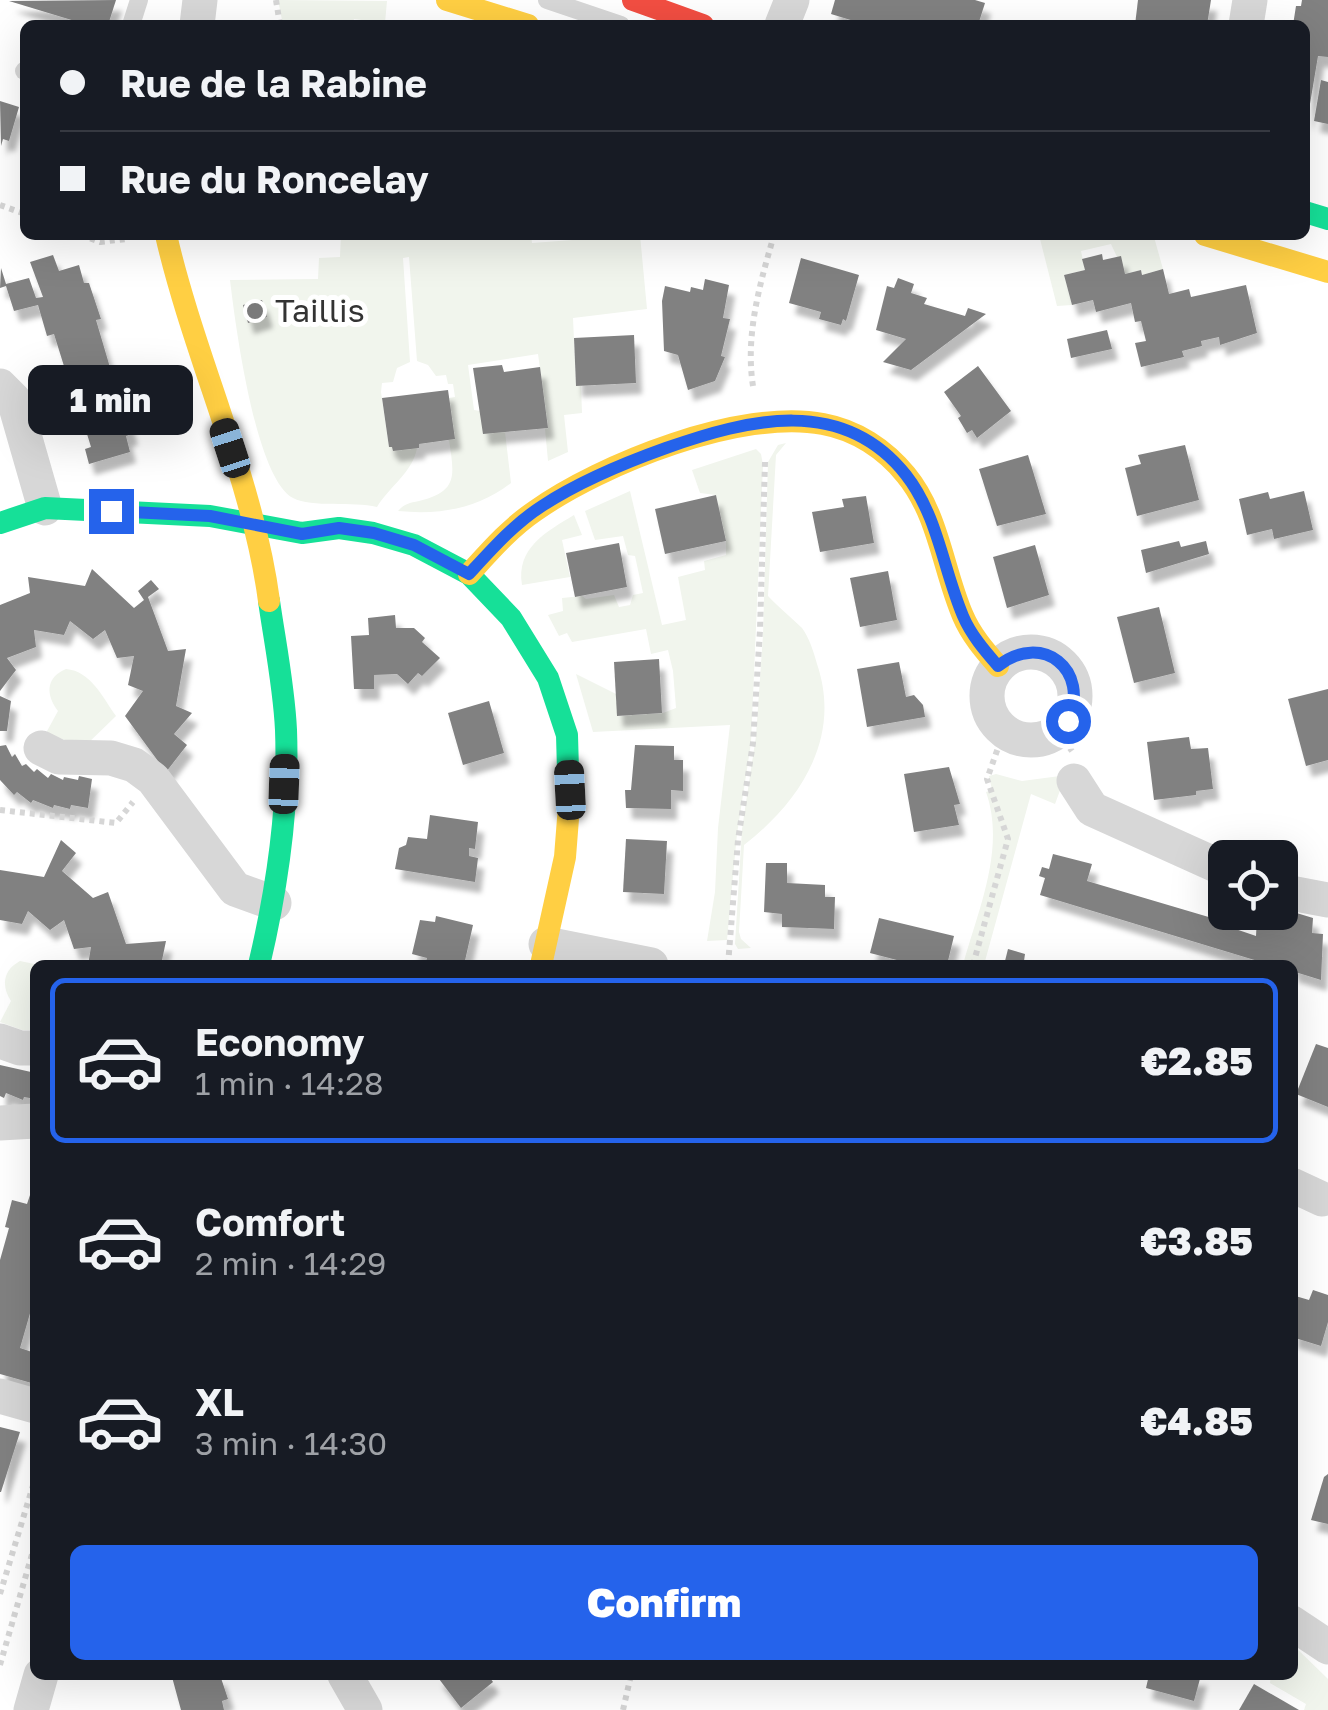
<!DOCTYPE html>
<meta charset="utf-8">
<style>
:root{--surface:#171b24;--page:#20242c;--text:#f1f3f6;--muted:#9ea1a6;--line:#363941;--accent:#2563eb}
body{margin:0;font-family:"Golos Text",sans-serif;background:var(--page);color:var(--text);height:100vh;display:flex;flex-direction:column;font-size:38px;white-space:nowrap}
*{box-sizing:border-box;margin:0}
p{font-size:32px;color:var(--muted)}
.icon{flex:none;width:55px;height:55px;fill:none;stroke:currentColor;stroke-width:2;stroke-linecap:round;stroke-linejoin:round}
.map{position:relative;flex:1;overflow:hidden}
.drawer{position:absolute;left:30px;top:960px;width:1268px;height:720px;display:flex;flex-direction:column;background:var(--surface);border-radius:15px;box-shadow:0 10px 40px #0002}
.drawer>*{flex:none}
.guide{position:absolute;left:20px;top:20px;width:1290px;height:220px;border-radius:15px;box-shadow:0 10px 40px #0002;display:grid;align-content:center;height:220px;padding:0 40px;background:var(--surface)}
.controls{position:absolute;left:1208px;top:840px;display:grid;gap:20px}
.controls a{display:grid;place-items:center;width:90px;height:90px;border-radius:15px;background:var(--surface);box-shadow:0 10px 40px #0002;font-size:50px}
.end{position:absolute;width:45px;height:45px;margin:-22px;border:12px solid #2563eb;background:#fff;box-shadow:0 0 0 5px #fff}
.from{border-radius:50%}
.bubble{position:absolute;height:70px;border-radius:15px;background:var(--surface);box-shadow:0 10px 40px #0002;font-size:32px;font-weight:800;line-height:70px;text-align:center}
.car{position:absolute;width:30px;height:60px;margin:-30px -15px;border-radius:12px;box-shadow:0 0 8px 2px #0007;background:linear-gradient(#222 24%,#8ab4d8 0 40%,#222 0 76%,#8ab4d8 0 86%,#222 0)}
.guide b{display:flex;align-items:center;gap:35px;height:95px;font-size:38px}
.guide b+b{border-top:2px solid var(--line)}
.guide i{width:25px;height:25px;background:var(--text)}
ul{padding:18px 0 0;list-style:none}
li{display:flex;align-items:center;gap:30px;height:165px;margin:0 20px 15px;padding:0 20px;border:5px solid transparent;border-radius:15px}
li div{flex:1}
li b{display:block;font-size:38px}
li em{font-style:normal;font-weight:800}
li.on{border-color:var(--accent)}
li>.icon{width:90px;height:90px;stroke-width:1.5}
.primary-button{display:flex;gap:20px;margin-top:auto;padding:20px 40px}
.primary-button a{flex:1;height:115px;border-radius:15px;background:var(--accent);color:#fff;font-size:40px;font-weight:800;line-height:115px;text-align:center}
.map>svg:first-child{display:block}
.green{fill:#f1f5ed}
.building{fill:#818181;filter:url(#shadow)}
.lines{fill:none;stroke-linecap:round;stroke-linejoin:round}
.path{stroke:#d6d6d6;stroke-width:6;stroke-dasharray:5 5;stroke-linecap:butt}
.lane{stroke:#d7d7d7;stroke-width:18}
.street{stroke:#d7d7d7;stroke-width:35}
.fast{stroke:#16e098;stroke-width:22}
.slow{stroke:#ffcf43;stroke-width:22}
.jam{stroke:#f24e42;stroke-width:22}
.route{stroke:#2563eb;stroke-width:12}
.poi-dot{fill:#7a7a7a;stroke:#fff;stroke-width:4}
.labels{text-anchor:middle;stroke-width:10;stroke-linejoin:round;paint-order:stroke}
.poi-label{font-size:32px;fill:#333;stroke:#fff;text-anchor:start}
</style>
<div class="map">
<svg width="1328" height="1710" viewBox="0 0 1328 1710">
<defs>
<filter id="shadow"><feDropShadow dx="6" dy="11" stdDeviation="2.5" flood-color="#0004"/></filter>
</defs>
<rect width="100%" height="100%" fill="#fff"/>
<!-- green -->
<g class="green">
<polygon points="278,0 387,1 385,23 354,19 352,25 283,25"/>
<path d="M341,235H531L532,243L640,235L647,309L573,318L576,385L581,386L582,413L564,415L568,452L548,461L545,429L548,427L538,354L468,365L474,410L480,411L505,432L511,483C477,509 440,515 398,511C404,504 409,503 419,501C459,491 454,475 449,440L454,438L449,398L455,397L453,384H448L446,375L436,376L428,365L417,361L409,257L403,258L410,362L397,368L393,382L382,383L381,392L389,447L417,448C413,472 389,487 377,507C353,501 312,508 293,498C255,478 235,322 230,280L318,279L319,258L340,257Z"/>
<polygon points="1039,235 1147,235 1154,237 1163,269 1142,275 1141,270 1125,274 1111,244 1081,251 1085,270 1064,275 1072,305 1057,306"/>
<path d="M786,443L776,455L768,596C778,607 791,617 802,628C809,637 814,653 817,664C842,737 801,801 744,845L739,932L741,939L751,948L738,949L735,944L742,829L756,736L763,635L768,462L778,445Z"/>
<polygon points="756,449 761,454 763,465 751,743 737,834 727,940 707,941 715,892 718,828 730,725 593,732 576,674 616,694 618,716 663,713 676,708 673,671 668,650 651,654 646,629 572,642 567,633 559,636 548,615 563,611 562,598 582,596 586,599 614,595 619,607 630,605 633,595 643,593 635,556 628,555 623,536 595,540 585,511 630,491 662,625 686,620 678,577 705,570 704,561 726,555 726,541 716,495 700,493 692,470"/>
<path d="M574,515L582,535L562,540L570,577L522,585C516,548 546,532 574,515Z"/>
<path d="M66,669C91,671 103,698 116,716L84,747L46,733L58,711C46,695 45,678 66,669Z"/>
<path d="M996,774L1022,781L1060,776L1062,785L1055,804L1031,794L984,965H963C978,910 1006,849 986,792L992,790L989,776Z"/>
<path d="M20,961L39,965H35V1030H22L0,1022L11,1001C1,986 3,970 20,961Z"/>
<polygon points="1293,1645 1328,1679 1328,1710 1304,1710 1306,1704 1270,1683 1271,1675 1292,1675"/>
</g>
<!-- building -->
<g class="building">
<polygon points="116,0 108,25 88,25 9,1"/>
<polygon points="835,0 975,0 985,3 978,25 867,25 831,14"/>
<polygon points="1138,0 1211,0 1207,25 1135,25"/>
<polygon points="1302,0 1328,0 1328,57 1318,56 1307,122 1305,25 1293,25 1296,6 1301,6"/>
<polygon points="1321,80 1328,82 1328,124 1314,121"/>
<polygon points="0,101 19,107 9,141 3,139 1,146"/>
<polygon points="1102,254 1103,260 1121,256 1125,274 1141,270 1142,275 1163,269 1169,294 1189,289 1191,297 1246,285 1257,333 1220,345 1219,337 1201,341 1202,346 1182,351 1184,357 1141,367 1135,343 1146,341 1141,321 1135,322 1131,303 1096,312 1093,300 1072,305 1064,275 1085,270 1082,259"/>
<polygon points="53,255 59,271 79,265 84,283 89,283 101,319 96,320 114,381 110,383 114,400 121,398 132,434 126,436 130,452 89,464 85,449 91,447 80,411 73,413 67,396 73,395 54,334 47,336 38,305 14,311 6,286 0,288 1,268 6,284 29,278 36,298 43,297 30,262"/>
<polygon points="801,258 859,275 846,321 843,319 841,325 819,319 821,312 789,303"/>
<polygon points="898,278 914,284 911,293 927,298 924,304 965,316 968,308 986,314 911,370 883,362 906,339 876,330 887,286 894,288"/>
<polygon points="705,279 729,285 723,318 730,319 721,356 725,357 715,381 688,390 678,355 664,351 662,301 665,286 690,292 691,287 703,290"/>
<polygon points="262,300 267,317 248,323 243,305"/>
<polygon points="1107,330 1112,349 1071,358 1067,339"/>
<polygon points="634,335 636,383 576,386 574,338"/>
<polygon points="502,365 504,372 540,367 548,428 483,434 473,368"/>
<polygon points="978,366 1011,411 977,438 972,430 967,433 958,418 961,416 944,392"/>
<polygon points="448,390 455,439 419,444 419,448 393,451 392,447 389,447 382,398"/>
<polygon points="1185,445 1199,500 1137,516 1125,468 1141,464 1138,455"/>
<polygon points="1028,455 1046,514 997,526 979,469"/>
<polygon points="1304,491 1313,530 1274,539 1272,529 1247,535 1239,499 1268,492 1270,499"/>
<polygon points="716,495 726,541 665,554 655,509"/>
<polygon points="866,496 874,543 820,552 812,512 844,507 842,499"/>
<polygon points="1179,541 1181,547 1206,541 1209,554 1146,573 1141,550"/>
<polygon points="619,543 627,587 575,597 566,553"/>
<polygon points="1035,545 1049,595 1007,608 993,557"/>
<polygon points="92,569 134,608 144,600 138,591 151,580 159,589 148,597 168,651 186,649 176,706 192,713 174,734 187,745 166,772 125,716 143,691 128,685 134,656 117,658 105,630 93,639 70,621 64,635 34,630 36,647 7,658 16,670 0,691 0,605 30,593 28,577 85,586"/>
<polygon points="888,571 897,620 860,627 850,578"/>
<polygon points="1159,607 1175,673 1134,683 1117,617"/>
<polygon points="395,615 396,628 414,628 425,638 422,642 440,658 422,676 418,673 408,684 397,674 374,675 374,689 354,689 351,636 369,635 368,618"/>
<polygon points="659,659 662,713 617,716 614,662"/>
<polygon points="899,662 906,697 914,695 923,705 925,717 867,727 857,669"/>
<polygon points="1328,689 1328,760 1306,766 1288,699"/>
<polygon points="0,696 11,701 7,731 0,731"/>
<polygon points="489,701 504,753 463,765 448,713"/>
<polygon points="1189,737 1191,749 1208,748 1213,789 1196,791 1196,795 1154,800 1147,742"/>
<polygon points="6,745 12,757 15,754 22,766 26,764 34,772 37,769 48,778 51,774 63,780 64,777 78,780 79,776 92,779 88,808 71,805 70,809 54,805 53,808 33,800 31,803 17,792 14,795 0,780 0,746"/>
<polygon points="635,745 674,746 674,760 683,760 683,791 671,790 671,809 626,808 625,790 631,790"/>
<polygon points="949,767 960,804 954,805 959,825 914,832 904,774"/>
<polygon points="430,815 478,822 475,849 469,848 469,856 478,858 475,882 395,869 399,848 406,845 408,837 427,839"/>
<polygon points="626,839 667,841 664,894 623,892"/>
<polygon points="61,840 76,853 62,871 93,898 108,892 126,944 166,941 161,965 88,965 91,947 74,949 64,920 50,930 28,911 22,924 0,920 0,870 44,877"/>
<polygon points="1053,854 1092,864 1087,881 1212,918 1212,921 1256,936 1257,917 1276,917 1280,908 1313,918 1312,933 1323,934 1321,980 1292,971 1292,965 1271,965 1040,895 1045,878 1039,876 1042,867 1049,869"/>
<polygon points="766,863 787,863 787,883 825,885 825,897 835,897 834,929 782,927 782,914 764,912"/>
<polygon points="436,916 473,925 464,965 425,965 427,958 412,954 420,920 435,922"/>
<polygon points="879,918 954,936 947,965 916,965 870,953"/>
<polygon points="1008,949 1025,954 1024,961 1032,965 1004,965"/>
<polygon points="1316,1044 1328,1048 1328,1107 1296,1094"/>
<polygon points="35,1062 35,1099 24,1097 23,1100 6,1093 4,1098 0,1096 0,1065 31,1072"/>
<polygon points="34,1183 35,1296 20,1348 35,1353 35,1384 0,1374 0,1260 9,1228 5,1227 12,1200 27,1204"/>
<polygon points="1313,1290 1328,1295 1328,1322 1321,1346 1292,1337 1292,1295 1309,1300"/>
<polygon points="0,1427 20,1432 1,1492 0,1492"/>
<polygon points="1328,1474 1328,1524 1311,1520 1324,1477"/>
<polygon points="180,1675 220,1675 228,1699 222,1701 224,1710 181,1710 172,1677"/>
<polygon points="436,1675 488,1675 493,1682 461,1708"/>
<polygon points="1149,1675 1201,1675 1194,1701 1146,1688"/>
<polygon points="1254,1684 1299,1710 1239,1710"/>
</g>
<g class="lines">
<!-- path -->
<g class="path">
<polyline points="276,0 280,25"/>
<polyline points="0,205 25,214"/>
<polyline points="81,235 100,242 126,239"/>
<path d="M753,386C745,335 760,283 774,235"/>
<polyline points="1058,732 1072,751"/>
<polyline points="0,810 116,823 133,802"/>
<polyline points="728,965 738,840 753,743 760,630 765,462"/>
<polyline points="973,965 1008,839 987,779 1004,731"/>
<polyline points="0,1594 35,1479"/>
<polyline points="0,1665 35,1544"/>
<polyline points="623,1710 631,1675"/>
</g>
<!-- lane -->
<g class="lane">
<polyline points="547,0 621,25"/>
<polyline points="131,25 139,0"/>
<polyline points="24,71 25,70"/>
</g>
<!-- street -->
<g class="street">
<polyline points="197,25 200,0"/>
<polyline points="782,25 792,0"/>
<polyline points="1246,25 1250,0"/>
<polyline points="0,386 14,400 45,508"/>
<circle cx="1031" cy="696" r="44"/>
<polyline points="41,748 59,757 111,758 134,765 153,779 235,889 274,903"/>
<polyline points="1074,781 1092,809 1225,869"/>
<polyline points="1280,891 1328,900"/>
<polyline points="546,944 651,965"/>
<polyline points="0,1041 20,1048 35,1048"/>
<polyline points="0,1123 35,1121"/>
<polyline points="1292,1185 1322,1199"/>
<polyline points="0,1396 35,1406"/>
<polyline points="1292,1623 1328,1647"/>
<polyline points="345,1675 365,1710"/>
<polyline points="31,1710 41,1675"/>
</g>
<!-- fast -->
<g class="fast">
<polyline points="1305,212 1328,219"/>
<polyline points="0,523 45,508 210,516 302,533 339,528 373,533 414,545 469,574 511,618 548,678 567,735 569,806"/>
<path d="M259,965C277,889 289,808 286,730C284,687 275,643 269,601"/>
</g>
<!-- slow -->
<g class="slow">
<polyline points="447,0 528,25"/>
<path d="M166,235C194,357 253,479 269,601"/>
<polyline points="1205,235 1328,272"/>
<path d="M469,574C490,551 510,528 535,511C601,464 742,408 823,424C856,430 885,449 906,475C939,515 943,570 963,616C971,635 985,651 998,666"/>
<polyline points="541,965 565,857 569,806"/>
</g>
<!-- jam -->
<polyline class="jam" points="633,0 703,25"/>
</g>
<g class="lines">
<!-- route -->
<path class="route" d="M111,511L210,516L302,534L339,528L374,533L414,545L469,574C492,549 514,524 542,506C580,481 624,463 666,448C748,419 843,395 906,475C938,516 943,569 963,616C971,635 985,651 998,666C1042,631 1091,670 1068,721"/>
</g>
<!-- markers -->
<circle class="poi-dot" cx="255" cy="311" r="10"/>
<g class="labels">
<!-- poi labels -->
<g class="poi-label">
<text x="275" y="322">Taillis</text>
</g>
</g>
</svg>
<div class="controls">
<a><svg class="icon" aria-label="locate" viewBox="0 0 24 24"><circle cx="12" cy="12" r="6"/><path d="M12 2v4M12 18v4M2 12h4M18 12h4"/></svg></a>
</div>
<i class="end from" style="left:1068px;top:721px"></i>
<i class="end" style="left:111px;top:511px"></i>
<div class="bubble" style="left:28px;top:365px;width:165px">1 min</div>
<i class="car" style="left:230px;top:448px;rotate:342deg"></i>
<i class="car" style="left:284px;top:784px;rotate:2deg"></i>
<i class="car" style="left:570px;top:790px;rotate:357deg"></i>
<div class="guide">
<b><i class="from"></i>Rue de la Rabine</b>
<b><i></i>Rue du Roncelay</b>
</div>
<section class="drawer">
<ul>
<li class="on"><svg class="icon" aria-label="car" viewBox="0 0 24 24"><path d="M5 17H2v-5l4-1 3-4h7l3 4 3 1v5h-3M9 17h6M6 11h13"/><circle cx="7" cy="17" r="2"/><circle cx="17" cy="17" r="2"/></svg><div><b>Economy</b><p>1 min · 14:28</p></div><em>€2.85</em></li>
<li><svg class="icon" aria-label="car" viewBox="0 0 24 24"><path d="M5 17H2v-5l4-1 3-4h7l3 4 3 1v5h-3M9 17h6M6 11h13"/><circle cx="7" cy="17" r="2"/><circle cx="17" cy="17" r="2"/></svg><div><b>Comfort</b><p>2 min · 14:29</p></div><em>€3.85</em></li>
<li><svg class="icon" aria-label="car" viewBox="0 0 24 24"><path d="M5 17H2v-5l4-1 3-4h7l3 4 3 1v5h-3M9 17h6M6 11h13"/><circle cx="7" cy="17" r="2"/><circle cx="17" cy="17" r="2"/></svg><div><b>XL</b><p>3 min · 14:30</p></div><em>€4.85</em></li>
</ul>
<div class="primary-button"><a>Confirm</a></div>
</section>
</div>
